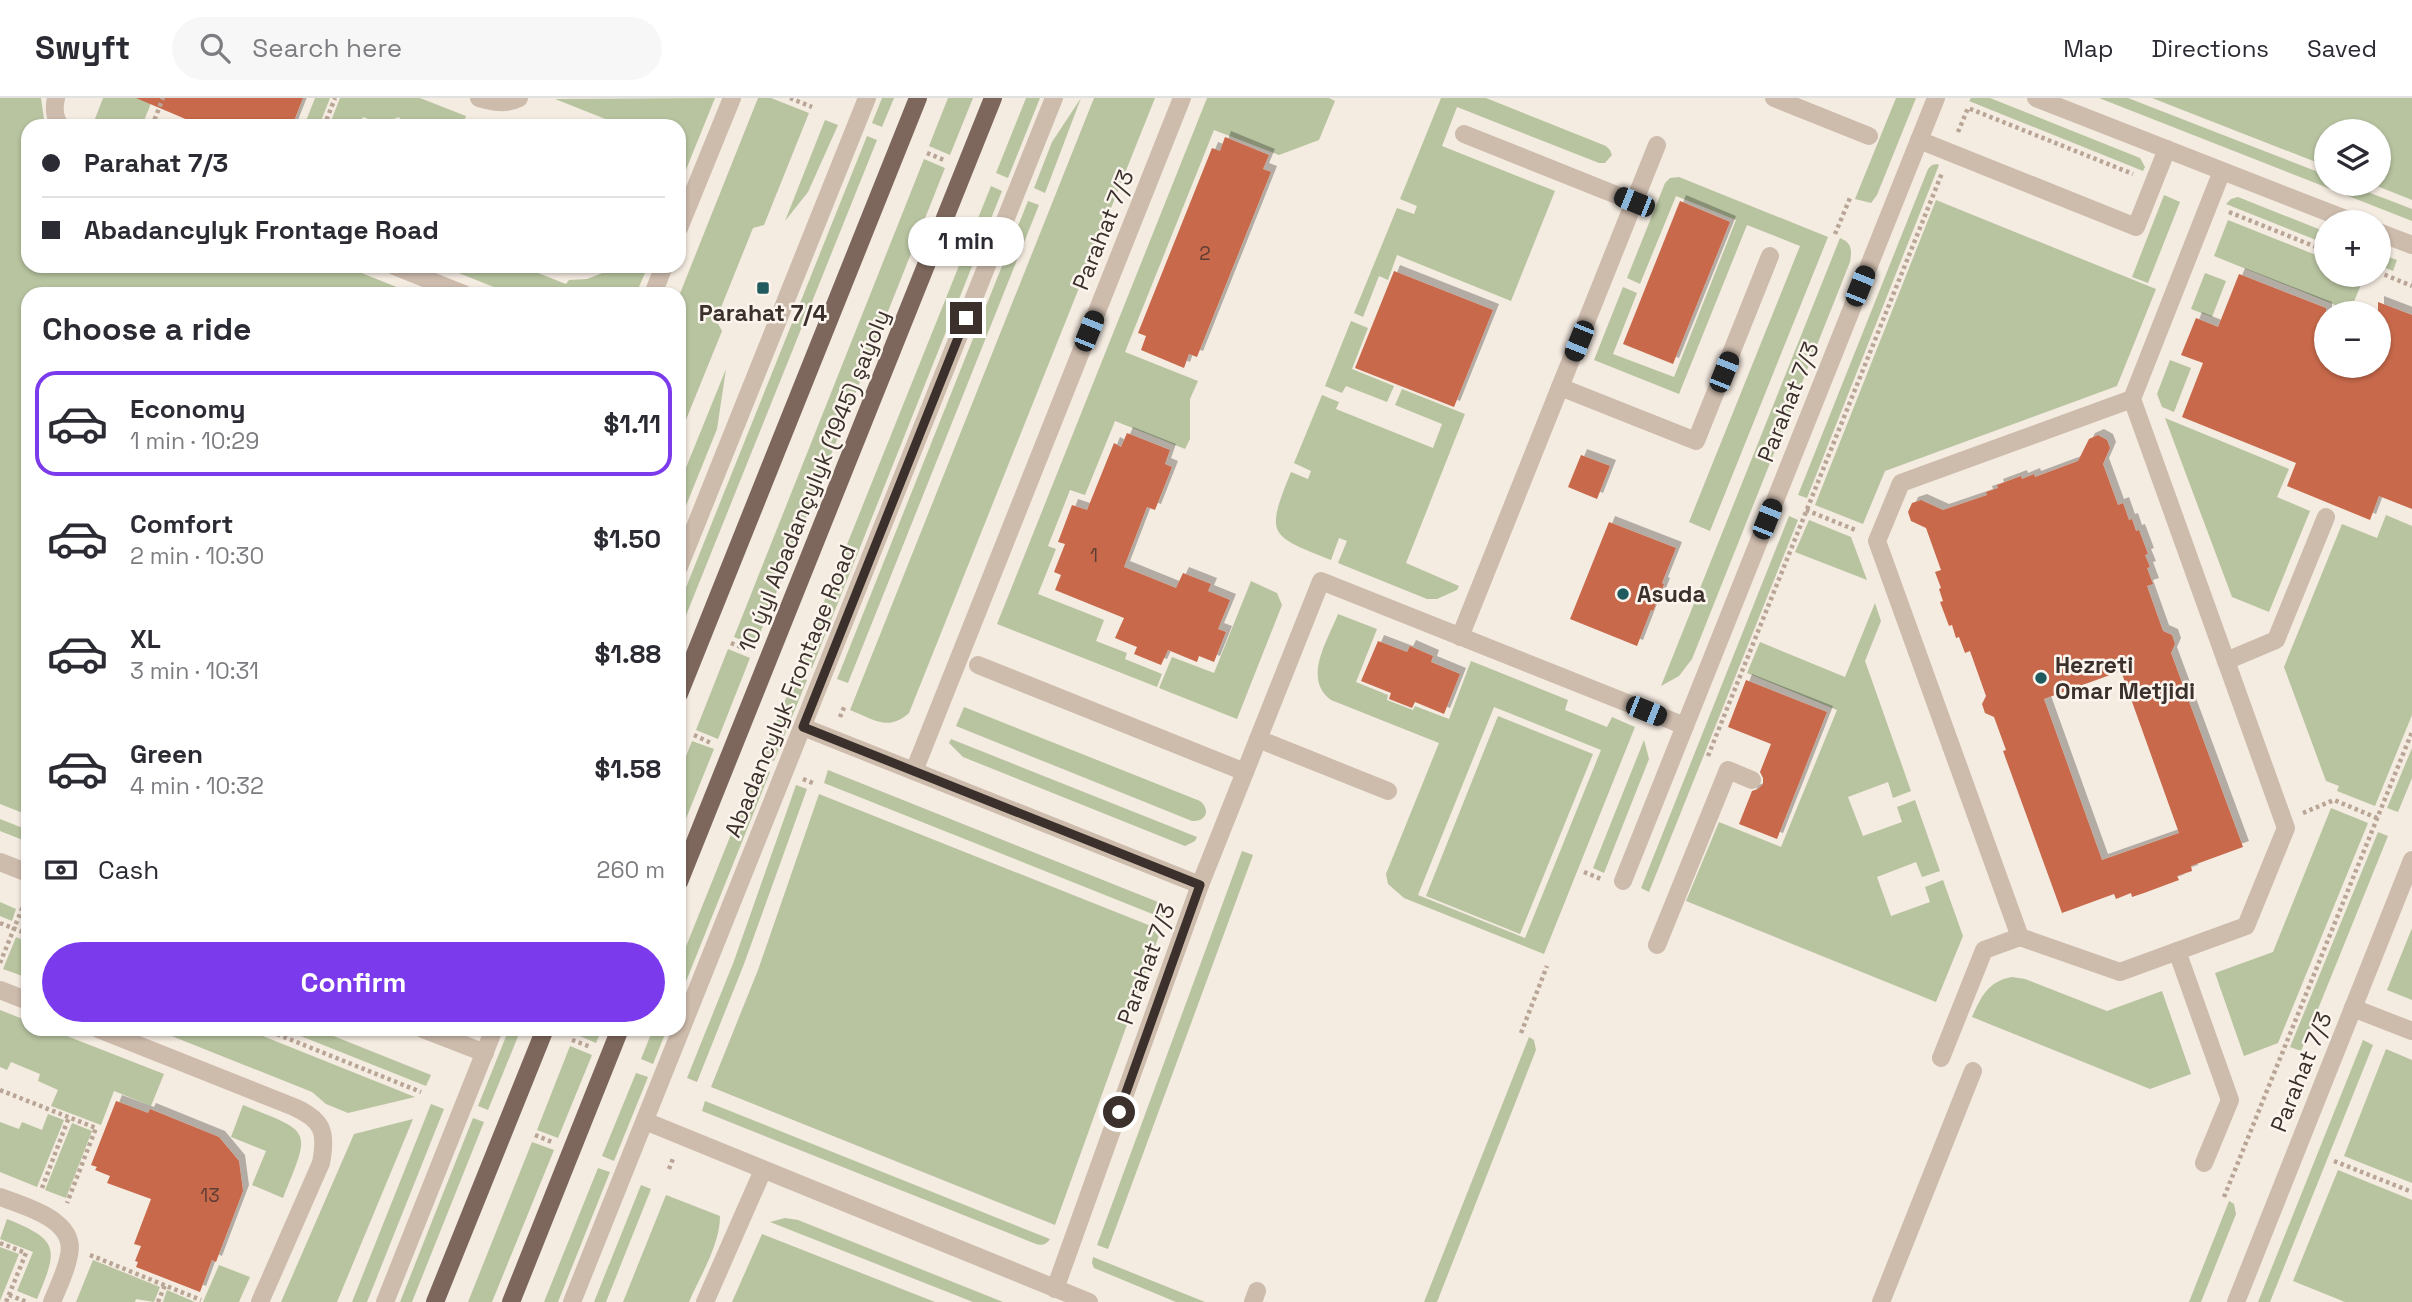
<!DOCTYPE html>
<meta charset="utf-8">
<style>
:root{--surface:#fff;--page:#f7f7f7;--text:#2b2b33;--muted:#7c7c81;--line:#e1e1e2;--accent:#7c3aed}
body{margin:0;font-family:"Space Grotesk",sans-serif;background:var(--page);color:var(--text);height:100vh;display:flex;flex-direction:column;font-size:26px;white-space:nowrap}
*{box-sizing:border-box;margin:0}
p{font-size:23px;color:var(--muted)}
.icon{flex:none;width:38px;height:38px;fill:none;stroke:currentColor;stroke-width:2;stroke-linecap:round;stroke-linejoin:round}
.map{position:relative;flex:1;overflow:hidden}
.details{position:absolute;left:21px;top:189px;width:665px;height:749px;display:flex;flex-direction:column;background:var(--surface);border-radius:21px;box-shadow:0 2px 5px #0004}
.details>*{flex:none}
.hud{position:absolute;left:21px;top:21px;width:665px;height:154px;border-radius:21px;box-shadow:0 2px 5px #0004;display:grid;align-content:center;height:154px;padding:0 21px;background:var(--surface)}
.controls{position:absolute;left:2314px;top:21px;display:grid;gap:14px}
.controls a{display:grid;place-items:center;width:77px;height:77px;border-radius:50%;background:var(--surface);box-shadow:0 2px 5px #0004;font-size:35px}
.end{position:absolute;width:32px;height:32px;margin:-16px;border:9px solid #3b302b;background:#fff;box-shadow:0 0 0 4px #fff}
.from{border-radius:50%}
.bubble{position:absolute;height:49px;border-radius:24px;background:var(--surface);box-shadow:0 2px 5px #0004;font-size:23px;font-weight:800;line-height:49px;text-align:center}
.car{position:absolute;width:21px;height:42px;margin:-21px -10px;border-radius:9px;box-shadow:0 0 5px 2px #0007;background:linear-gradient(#222 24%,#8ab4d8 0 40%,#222 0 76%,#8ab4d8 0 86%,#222 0)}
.hud b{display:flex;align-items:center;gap:24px;height:66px;font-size:26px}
.hud b+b{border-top:2px solid var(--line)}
.hud i{width:18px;height:18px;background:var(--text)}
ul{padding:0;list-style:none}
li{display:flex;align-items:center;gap:21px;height:105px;margin:0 14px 10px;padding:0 7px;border:4px solid transparent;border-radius:21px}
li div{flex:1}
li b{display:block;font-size:26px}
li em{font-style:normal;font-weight:800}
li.active{border-color:var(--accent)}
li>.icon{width:63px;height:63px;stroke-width:1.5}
h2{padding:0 21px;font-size:32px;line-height:84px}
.pay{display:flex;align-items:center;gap:18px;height:77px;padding:0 21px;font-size:26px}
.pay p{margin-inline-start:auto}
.cta{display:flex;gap:14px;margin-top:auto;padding:14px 21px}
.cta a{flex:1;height:80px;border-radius:42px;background:var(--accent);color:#fff;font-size:28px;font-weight:800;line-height:80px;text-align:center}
header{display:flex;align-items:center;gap:42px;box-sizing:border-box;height:98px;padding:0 35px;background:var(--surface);border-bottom:2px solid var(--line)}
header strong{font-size:33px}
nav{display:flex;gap:38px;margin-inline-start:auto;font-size:24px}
.search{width:490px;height:63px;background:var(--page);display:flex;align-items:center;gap:18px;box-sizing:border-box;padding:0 24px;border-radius:38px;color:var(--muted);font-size:26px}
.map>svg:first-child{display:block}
.green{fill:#b8c4a0;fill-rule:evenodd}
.building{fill:#c8694b;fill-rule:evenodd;filter:url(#shadow)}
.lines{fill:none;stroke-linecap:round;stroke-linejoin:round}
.path{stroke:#b9a596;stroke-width:4.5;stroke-dasharray:3.5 3.5;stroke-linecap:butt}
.lane{stroke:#cdbbac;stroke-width:18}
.street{stroke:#cdbbac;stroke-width:18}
.primary{stroke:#7d675c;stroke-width:18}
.route{stroke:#3b302b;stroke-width:9}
.poi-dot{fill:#1f5a5e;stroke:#fbf5ee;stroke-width:2.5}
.labels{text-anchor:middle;stroke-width:5;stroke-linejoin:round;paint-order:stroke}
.number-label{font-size:19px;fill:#5e3e33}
.street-label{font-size:23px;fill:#3b302b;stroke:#fbf5ee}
.poi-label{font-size:23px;font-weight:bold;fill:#3b302b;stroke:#fbf5ee;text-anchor:start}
</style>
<header>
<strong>Swyft</strong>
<div class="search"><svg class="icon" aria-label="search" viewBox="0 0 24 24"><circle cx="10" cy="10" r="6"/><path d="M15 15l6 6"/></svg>Search here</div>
<nav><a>Map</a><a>Directions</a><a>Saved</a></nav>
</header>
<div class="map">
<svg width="2412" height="1204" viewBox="0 0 2412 1204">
<defs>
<filter id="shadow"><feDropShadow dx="6" dy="-6" stdDeviation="0" flood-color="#0004"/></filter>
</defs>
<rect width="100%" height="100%" fill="#f4ebe1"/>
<!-- green -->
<g class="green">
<polygon points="0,0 41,0 45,28 28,28 28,168 344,168 414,196 28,196 28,717 0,706"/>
<polygon points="103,0 153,0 142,28 95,28 93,26"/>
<polygon points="315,0 330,0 319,28 304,28"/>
<polygon points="340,0 420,0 466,18 462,28 403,28 399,19 381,26 363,19 359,28 329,28"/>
<polygon points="715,0 679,89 679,28 623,28 555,1"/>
<polygon points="758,0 771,0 809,15 764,127 753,130 716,222 722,233 679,339 679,198"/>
<polygon points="882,0 894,0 882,29 872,25"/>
<polygon points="948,0 973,0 950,57 929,48"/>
<polygon points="1026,0 1040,0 1008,80 996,75"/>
<polygon points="1081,0 1045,95 1034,90 1052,44"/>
<path d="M1094,0H1155L909,615C888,634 873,621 850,612Z"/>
<polygon points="1207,0 1329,0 1335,3 1319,42 1279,57 1214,32 1125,254 1198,283 1190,301 1190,341 1185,351 1115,323 1085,397 1070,392 1048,448 1056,451 1038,496 1104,522 1096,543 1127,555 1125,561 1162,576 1157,589 997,526"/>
<polygon points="1441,0 1486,0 1606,48 1610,52 1612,57 1605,65 1599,65 1457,9 1442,48 1555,93 1511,203 1397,157 1388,182 1379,178 1363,219 1354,215 1397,110 1414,116 1417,108 1400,101"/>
<polygon points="1896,0 1916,0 1877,97 1871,105 1855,101"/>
<polygon points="1971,0 1990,0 2140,60 2145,69 2143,73 1969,3"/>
<polygon points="2099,0 2128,0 2326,77 2326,86 2347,86 2412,111 2412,123"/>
<polygon points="2152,0 2412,0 2412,102 2372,86 2378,86 2378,33 2326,33 2326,68"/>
<polygon points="825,22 838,27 808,94 785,123"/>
<polygon points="867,38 877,42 685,520 679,517 679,507"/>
<polygon points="924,61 945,70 755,548 734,539"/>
<polygon points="1937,66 1939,67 1807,400 1798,397 1928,71 1932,67"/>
<polygon points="1679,79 1828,139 1710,433 1689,424 1800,148 1747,127 1679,296 1594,262 1623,189 1637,195 1613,256 1674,279 1736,122 1676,98 1640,186 1627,180 1665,85 1670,80"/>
<polygon points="991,88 1002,93 812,570 799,566"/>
<polygon points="2164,97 2180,104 2148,185 2132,179"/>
<polygon points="2238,99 2326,134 2326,146 2226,106 2231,101"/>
<polygon points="1936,102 2156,191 2117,288 1885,373 1863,426 1815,407"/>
<polygon points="1028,103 1039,107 848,585 837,581"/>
<polygon points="2228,122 2326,161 2326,177 2365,177 2350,213 2214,158"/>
<path d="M1840,140C1852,145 1852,152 1850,164L1692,561L1679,578L1661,588Z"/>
<polygon points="2378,155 2397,162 2393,173 2378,167"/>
<polygon points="441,168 520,168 566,186 569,182 587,181 605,174 609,168 648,168 636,196 511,196"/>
<polygon points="2205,175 2226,183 2212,219 2191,211"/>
<polygon points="1351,223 1368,230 1352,271 1394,288 1387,304 1346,288 1342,295 1325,288"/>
<polygon points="2170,262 2191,270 2174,314 2162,309 2157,296"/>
<polygon points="726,271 717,331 679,425 679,387"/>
<path d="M1402,291L1465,316L1406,465L1459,488L1457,492L1437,501H1427L1338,465L1347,443L1339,440L1331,462C1269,437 1265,438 1291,374L1308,381L1311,373L1294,365L1322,297L1339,304L1336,311L1433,350L1442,326L1395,307Z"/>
<polygon points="2165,320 2289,371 2277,399 2310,413 2269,514 2232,499"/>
<polygon points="2386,417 2412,428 2412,617 2375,708 2337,693 2339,688 2326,683 2284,569 2342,426 2377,440"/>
<polygon points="1789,418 1798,422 1649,794 1641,790"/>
<polygon points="1809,422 1851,439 1867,482 1795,454"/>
<polygon points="1251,483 1277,495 1282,507 1237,621 1159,590 1172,559 1214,575"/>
<polygon points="1875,505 1881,523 1865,563 1911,693 1893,700 1888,684 1848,699 1863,738 1902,724 1897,709 1915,702 1940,773 1922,779 1916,764 1877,779 1891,818 1930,804 1925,789 1943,782 1963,838 1936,904 1686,803 1719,724 1781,749 1837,612 1747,575 1760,544 1845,579"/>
<path d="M1338,516L1377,531L1356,584L1388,597L1387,602L1413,612L1415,608L1449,621L1471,563L1568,602L1565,612L1607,629L1612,619L1635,629L1544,856L1404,800L1388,786L1386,776L1439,645L1331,602C1302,581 1328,542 1338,516ZM1494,609L1601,652L1525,840L1418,797Z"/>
<polygon points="728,551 750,560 718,641 696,632"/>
<polygon points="795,578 807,582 774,663 762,659"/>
<path d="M964,609L1200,703C1211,712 1206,724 1192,723L956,628Z"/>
<polygon points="1498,618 1593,656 1520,836 1426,798"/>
<polygon points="951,641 1197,739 1195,743 1185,748 963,659 949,645"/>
<polygon points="1644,642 1649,661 1604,775 1593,770"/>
<polygon points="692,643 714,651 679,738 679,676"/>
<polygon points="2412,650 2412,680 2398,714 2387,710"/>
<polygon points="758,669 770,674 679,901 679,866"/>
<polygon points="828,672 1158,804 1165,815 1165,821 824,685"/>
<polygon points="796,687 807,691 744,866 697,984 687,980 734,863"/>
<polygon points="819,696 1161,832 1055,1127 711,989 758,872"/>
<polygon points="2331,710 2368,725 2278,945 2244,958 2215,875 2273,854"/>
<polygon points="0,721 28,732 28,744 0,733"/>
<polygon points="2378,734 2388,738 2301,953 2290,949"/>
<polygon points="1242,753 1253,757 1108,1151 1097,1147"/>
<polygon points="0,804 16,811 12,823 0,818"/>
<polygon points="2412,830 2412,902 2387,892"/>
<polygon points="16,839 28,844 28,880 3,871"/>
<path d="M2012,879L2025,881L2107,913L2162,893L2191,976L2150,991L1972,919C1981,899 1988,883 2012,879Z"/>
<polygon points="0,912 28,923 28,931 49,931 164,976 151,1008 114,993 101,1027 51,1008 58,992 38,983 40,976 11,964 7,972 0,969"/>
<polygon points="154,931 245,931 415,999 348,1015 326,1006 312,994"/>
<polygon points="283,931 316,931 431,977 426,988"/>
<polygon points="509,931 521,931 488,1012 478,1008"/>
<polygon points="577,931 602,931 596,945 575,936"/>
<polygon points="653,931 667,931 653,966 641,961"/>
<polygon points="1529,939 1534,942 1536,952 1437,1204 1424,1204"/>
<polygon points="2363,942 2373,947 2270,1204 2258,1204"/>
<polygon points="570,948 592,957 558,1040 537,1032"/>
<polygon points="2386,951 2412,962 2412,1085 2344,1058"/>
<polygon points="636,975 648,979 614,1063 602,1058"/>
<path d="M705,1003L1050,1141C1047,1146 1042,1148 1036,1146L702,1013Z"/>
<polygon points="431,1006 444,1011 367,1204 352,1204"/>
<path d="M243,1007C313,1035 311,1030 283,1100L252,1087L266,1053L231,1039Z"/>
<polygon points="48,1016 64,1022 37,1089 0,1074 0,1024 19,1031 22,1024 42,1032"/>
<polygon points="473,1020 484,1024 412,1204 400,1204"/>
<polygon points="413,1021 337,1204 281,1204 354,1036"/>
<polygon points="72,1025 92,1033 66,1100 45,1092"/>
<polygon points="532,1044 554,1052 492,1204 468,1204"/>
<polygon points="598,1070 610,1074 558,1204 544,1204"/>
<polygon points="2338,1072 2412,1102 2412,1204 2345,1204 2293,1183"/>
<polygon points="641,1087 651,1091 606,1204 594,1204"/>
<path d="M666,1097L720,1118C720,1147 700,1178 689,1204H623Z"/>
<polygon points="2229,1103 2234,1106 2236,1116 2201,1204 2189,1204"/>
<polygon points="785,1120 798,1122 1003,1204 973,1204 770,1124"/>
<path d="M7,1121C60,1142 58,1151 37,1201L17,1193L33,1154L0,1141Z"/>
<polygon points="762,1136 935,1204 732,1204"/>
<polygon points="0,1149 19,1156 0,1203"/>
<polygon points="1093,1159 1205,1204 1176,1204 1094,1170 1092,1165"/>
<polygon points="93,1162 160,1189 154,1204 136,1201 135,1204 76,1204"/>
<polygon points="219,1167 250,1179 239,1204 203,1204"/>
<polygon points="167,1192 195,1204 163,1204"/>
</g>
<!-- building -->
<g class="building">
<polygon points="136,0 303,0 292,28 202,28"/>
<polygon points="1225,39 1269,57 1263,71 1271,74 1197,259 1189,256 1184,270 1141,252 1146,238 1138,235 1212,50 1220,53"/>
<polygon points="1680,103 1730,124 1673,266 1623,246"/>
<polygon points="1394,173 1493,212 1454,309 1355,270"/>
<polygon points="2239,176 2326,210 2326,268 2378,268 2378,204 2412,217 2412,411 2379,398 2370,422 2287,388 2296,365 2182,319 2203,265 2181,257 2196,220 2218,229"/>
<polygon points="1127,335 1170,352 1165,366 1172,369 1155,412 1147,409 1124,469 1176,490 1183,475 1211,486 1208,493 1230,502 1218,531 1226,534 1214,564 1199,558 1197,564 1168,552 1161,567 1134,556 1137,549 1115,540 1124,520 1055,492 1061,477 1054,474 1065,446 1058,444 1072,407 1087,412 1114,345 1121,349"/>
<path d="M2098,337L2107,342L2110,350L2103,366L2118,407L2123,405L2129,422L2132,421L2136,433L2139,432L2148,456L2145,457L2150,469L2147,470L2153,486L2147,488L2163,533L2172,537L2175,546L2171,555L2243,749L2191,768L2192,773L2177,778L2179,782L2144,795L2132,799L2131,795L2116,801L2114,796L2062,815L2003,653L2006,652L1994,619L1985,615L1982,606L1986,598L1970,553L1965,555L1959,539L1956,540L1952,527L1949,528L1940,504L1943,503L1939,491L1941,490L1935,474L1941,472L1926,430L1911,423L1908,414L1912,405L1921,402L1943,412L1987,397L1986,394L1998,390L1997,387L2021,378L2022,381L2034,376L2035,379L2078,363L2089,341ZM2121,573L2179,735L2102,762L2044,601Z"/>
<polygon points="1581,357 1610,368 1597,401 1568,389"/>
<polygon points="1609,424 1676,450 1662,485 1664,486 1653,513 1651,512 1637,548 1570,521"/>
<polygon points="1378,543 1407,554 1410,548 1433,558 1431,564 1460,576 1444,616 1415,604 1412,610 1389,601 1391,595 1361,583"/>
<polygon points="1746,582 1827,614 1777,741 1739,726 1752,693 1758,691 1763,686 1763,680 1760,674 1771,646 1728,629"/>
<polygon points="116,1003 148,1015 150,1011 219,1039 239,1063 243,1093 216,1164 212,1162 200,1194 136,1169 138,1164 135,1163 141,1148 134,1146 151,1101 107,1085 110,1078 95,1072 97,1069 91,1067"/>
</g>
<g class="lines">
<!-- path -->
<g class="path">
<polyline points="790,0 812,9"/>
<polyline points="87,28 89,23"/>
<polyline points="152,28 163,0"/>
<polyline points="324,28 335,0"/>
<polyline points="1958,34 1968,10 2133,76"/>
<polyline points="927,55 944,62"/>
<polyline points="2229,114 2326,153"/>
<polyline points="1835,136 1850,100"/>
<polyline points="2378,174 2412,188"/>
<polyline points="1806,412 1858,433"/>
<polyline points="731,545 748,552"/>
<polyline points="840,619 845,607"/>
<polyline points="694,637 711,645"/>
<polyline points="1708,658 1942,75"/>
<polyline points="803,681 815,686"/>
<polyline points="2303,715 2334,702 2377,720"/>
<polyline points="1584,774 1601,781"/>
<polyline points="0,825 28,836"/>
<polyline points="0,865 28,796"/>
<polyline points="264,931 421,994"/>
<polyline points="1521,935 1547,868"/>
<polyline points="572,942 591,949"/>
<polyline points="0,992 96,1030 67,1105"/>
<polyline points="535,1037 552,1044"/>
<polyline points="2334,1063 2412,1094"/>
<polyline points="669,1071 674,1058"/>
<polyline points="42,1090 69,1019"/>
<polyline points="2224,1099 2412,634"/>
<polyline points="0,1145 26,1155 6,1204"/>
<polyline points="90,1157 201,1202"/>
<polyline points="9,1197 27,1204"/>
<polyline points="158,1204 165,1187"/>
</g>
<!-- lane -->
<g class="lane">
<path d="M479,0C493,4 506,7 519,0"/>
<polyline points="1774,0 1869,38"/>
<polyline points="1464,36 1634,104"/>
<polyline points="1919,42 2136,129 2167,51"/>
<polyline points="1560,289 1696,343 1770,158"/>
<polyline points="2132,301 1901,385 1877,443 2020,839 2120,874 2246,828 2286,730 2132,301 2222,73"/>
<polyline points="1460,539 1657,47"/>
<polyline points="2226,563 2276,542 2326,419"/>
<polyline points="978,567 1245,674"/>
<polyline points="1258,641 1388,693"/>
<polyline points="1657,847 1728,672 1752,682"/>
<polyline points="2177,853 2230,1002 2204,1065"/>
<polyline points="0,892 28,903"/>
<path d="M98,931L294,1009C323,1022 327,1034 321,1065L260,1204"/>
<polyline points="1941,960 1984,852 2020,839"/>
<path d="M0,1099C25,1108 77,1122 69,1157C66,1174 58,1189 52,1204"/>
<polyline points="705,1204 763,1072"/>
<polyline points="1253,1204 1257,1193"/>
<polyline points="1881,1204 1973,973"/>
</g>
<!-- street -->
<g class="street">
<path d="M56,0C54,9 54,21 61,28"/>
<polyline points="2036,0 2353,124"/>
<polyline points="679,130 732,0"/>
<polyline points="2378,134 2412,147"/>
<polyline points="394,168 464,196"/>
<polyline points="653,196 664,168"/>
<polyline points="679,469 867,0"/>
<polyline points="803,629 1200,787"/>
<polyline points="914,673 1182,0"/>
<polyline points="0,764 28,775"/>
<polyline points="1623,783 1936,0"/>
<polyline points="2353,910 2412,933"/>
<polyline points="423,931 485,955"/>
<polyline points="645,1023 1089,1204"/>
<polyline points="1055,1191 1200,787 1321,483 1685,628"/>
<polyline points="385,1204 494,931"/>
<polyline points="572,1204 1054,0"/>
<polyline points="2236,1204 2412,762"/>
</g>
<!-- primary -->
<g class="primary">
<polyline points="679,596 918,0"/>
<polyline points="679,784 993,0"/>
<polyline points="435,1204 545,931"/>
<polyline points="511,1204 620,931"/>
</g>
</g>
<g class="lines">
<!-- route -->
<polyline class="route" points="966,220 803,629 1200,787 1119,1014"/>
</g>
<!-- markers -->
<g class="poi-dot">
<rect x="756" y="183" width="14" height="14" rx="3.5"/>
<circle cx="1623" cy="496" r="7"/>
<circle cx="2041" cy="580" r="7"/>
</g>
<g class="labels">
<!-- number labels -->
<g class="number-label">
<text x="1205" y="162">2</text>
<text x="1094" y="464">1</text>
<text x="210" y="1104">13</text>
</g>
<!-- street labels -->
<g class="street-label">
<text transform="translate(1103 132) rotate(-68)" y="8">Parahat 7/3</text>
<text transform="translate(1788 304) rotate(-68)" y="8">Parahat 7/3</text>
<text transform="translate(814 383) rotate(-68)" y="8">10 ýyl Abadançylyk (1945) şaýoly</text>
<text transform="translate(790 593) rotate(-68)" y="8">Abadancylyk Frontage Road</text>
<text transform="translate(1146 866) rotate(-70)" y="8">Parahat 7/3</text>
<text transform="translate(2301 974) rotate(-68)" y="8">Parahat 7/3</text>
</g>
<!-- poi labels -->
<g class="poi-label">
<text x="763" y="223" text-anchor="middle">Parahat 7/4</text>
<text x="1637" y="504">Asuda</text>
<text x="2055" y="575">Hezreti<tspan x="2055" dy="26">Omar Metjidi</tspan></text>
</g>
</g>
</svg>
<div class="controls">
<a><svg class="icon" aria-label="layers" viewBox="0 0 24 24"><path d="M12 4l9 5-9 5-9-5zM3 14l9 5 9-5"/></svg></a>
<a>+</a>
<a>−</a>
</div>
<i class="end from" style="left:1119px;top:1014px"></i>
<i class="end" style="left:966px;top:220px"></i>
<div class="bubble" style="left:908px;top:119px;width:116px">1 min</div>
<i class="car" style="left:1634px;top:104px;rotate:292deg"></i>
<i class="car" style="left:1860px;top:188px;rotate:22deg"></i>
<i class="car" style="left:1089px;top:233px;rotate:22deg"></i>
<i class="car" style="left:1579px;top:243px;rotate:202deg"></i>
<i class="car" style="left:1724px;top:274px;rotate:22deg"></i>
<i class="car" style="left:1767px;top:421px;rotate:22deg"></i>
<i class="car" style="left:1646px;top:613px;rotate:112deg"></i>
<div class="hud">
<b><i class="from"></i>Parahat 7/3</b>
<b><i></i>Abadancylyk Frontage Road</b>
</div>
<section class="details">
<h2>Choose a ride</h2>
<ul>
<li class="active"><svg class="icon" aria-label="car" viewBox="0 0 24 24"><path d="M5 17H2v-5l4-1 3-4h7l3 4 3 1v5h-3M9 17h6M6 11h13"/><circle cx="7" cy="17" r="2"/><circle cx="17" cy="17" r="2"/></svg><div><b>Economy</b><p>1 min · 10:29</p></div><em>$1.11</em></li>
<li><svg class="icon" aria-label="car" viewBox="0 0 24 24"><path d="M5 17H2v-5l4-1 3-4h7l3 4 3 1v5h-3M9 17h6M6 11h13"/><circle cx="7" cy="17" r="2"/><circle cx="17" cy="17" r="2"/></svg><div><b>Comfort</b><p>2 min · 10:30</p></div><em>$1.50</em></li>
<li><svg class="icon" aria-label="car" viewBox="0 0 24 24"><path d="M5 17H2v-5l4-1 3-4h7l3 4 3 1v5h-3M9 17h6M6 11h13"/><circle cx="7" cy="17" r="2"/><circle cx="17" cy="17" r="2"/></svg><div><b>XL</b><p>3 min · 10:31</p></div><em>$1.88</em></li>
<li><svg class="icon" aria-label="car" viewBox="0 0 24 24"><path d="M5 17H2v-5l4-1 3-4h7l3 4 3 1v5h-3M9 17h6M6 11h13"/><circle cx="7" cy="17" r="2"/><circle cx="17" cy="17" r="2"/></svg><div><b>Green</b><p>4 min · 10:32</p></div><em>$1.58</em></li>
</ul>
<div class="pay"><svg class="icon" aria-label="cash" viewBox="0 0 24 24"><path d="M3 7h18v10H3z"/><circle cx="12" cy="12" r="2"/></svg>Cash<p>260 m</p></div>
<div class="cta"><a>Confirm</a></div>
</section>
</div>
